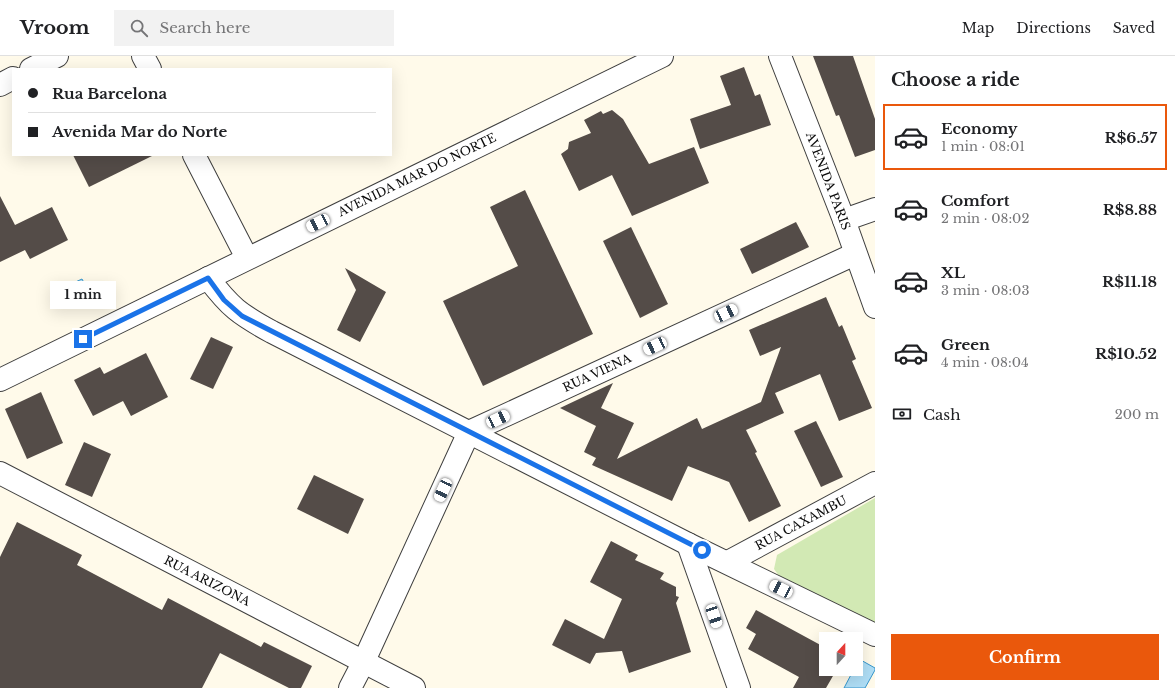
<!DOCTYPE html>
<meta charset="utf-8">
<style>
:root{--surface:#fff;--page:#f2f2f2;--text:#202124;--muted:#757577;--line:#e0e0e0;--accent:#ea580c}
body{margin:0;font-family:"Libre Baskerville",serif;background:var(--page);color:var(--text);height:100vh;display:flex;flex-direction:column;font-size:15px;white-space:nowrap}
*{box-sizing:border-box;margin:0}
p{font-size:13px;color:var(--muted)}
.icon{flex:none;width:22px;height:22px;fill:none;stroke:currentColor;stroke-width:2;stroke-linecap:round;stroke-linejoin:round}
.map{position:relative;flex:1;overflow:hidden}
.side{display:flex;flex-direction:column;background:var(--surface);width:300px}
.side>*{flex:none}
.hud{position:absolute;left:12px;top:12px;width:380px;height:88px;border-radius:0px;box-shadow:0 4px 16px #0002;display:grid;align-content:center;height:88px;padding:0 16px;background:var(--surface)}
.needle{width:26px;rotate:21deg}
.controls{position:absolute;left:819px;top:576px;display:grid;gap:8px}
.controls a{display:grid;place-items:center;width:44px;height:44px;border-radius:0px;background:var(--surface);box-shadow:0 4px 16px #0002;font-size:20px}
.end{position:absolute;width:18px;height:18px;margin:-9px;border:5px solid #1a73e8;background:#fff;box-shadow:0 0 0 2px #fff}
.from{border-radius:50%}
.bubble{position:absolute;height:28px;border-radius:0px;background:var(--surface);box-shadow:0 4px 16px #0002;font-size:13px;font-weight:700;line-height:28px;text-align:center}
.car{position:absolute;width:12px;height:24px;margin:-12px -6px;border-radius:5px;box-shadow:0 0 3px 1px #0007;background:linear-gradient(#fff 24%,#345 0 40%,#fff 0 76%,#345 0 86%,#fff 0)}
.hud b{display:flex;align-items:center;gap:14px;height:38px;font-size:15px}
.hud b+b{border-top:1px solid var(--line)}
.hud i{width:10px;height:10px;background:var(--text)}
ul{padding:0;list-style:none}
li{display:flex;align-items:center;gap:12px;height:66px;margin:0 8px 6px;padding:0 8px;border:2px solid transparent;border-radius:0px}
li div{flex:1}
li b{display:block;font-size:15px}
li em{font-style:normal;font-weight:700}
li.active{border-color:var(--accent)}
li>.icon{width:36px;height:36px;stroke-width:1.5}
h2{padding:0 16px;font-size:18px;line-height:48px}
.pay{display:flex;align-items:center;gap:10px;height:44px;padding:0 16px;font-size:15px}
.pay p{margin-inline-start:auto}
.button{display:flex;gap:8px;margin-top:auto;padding:8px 16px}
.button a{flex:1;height:46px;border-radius:0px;background:var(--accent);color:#fff;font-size:16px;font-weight:700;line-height:46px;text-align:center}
header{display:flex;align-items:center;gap:24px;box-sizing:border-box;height:56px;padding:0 20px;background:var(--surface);border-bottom:1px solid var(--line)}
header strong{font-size:19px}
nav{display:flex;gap:22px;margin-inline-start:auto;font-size:14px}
.search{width:280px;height:36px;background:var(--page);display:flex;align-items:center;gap:10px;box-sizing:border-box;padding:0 14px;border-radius:0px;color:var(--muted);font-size:15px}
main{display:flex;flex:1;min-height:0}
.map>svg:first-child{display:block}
.green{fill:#d2e9b4}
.water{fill:#afdef6;stroke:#3697ce}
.building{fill:#544c48}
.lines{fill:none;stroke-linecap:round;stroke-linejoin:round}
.minor-casing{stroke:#3f3f3f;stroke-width:24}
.minor{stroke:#fff;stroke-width:22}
.route{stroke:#1a73e8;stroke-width:5}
.labels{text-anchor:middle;stroke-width:4;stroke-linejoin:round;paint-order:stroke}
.street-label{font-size:12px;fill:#0c0c0c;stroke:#fff}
</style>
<header>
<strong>Vroom</strong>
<div class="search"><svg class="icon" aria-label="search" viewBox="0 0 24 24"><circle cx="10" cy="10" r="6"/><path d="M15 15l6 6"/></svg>Search here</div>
<nav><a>Map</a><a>Directions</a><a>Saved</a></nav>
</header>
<main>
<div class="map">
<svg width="875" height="632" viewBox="0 0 875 632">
<rect width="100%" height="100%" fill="#fffaea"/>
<!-- green -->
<polygon class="green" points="875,442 875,570 782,524 774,513 777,499"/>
<!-- water -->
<g class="water">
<polygon points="82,223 94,245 82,251 71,228"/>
<polygon points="859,603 875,612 875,614 865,632 844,632 854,613 856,613"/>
</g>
<!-- building -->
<g class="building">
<polygon points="813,0 853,0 875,63 875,94 855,101 839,59 836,60"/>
<polygon points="744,11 755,40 760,38 771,69 700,93 690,63 731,49 720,20"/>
<polygon points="612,54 623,63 649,108 694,91 709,127 632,160 612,119 579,135 561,98 568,93 569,86 591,77 584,64 601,55 603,58"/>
<polygon points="73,99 154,99 89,131"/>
<polygon points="525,134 593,278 483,330 443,245 518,210 490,151"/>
<polygon points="0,140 15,169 52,151 68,184 30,203 25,194 0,206"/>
<polygon points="796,166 809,191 752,218 740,193"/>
<polygon points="631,171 668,248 640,262 603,185"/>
<polygon points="345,212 386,236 360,286 337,274 356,234"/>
<polygon points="826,241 839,271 842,269 856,303 852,305 872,352 839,365 820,318 775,337 784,357 746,374 757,396 755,397 781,450 749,466 729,426 688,410 672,445 592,409 596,402 584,396 596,370 560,352 613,327 601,352 634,367 617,403 697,362 702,373 761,346 781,291 760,300 749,274"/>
<polygon points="211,281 233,291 213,333 190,323"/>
<polygon points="146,297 168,341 131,360 123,345 93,360 74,324 100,311 104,318"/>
<polygon points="41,336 63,387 27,403 5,353"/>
<polygon points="816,365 843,421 821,431 794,375"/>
<polygon points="84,386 111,398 92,441 65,429"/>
<polygon points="314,419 364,443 348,478 297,453"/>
<polygon points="17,466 82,499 77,509 162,554 168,542 261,591 264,586 312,610 301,632 289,632 220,597 202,632 0,632 0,501"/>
<polygon points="611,485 638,499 635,504 664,517 660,523 676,531 676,540 679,541 676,547 691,596 629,617 622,595 596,597 590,608 552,589 565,563 604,583 622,543 590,526"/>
<polygon points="756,554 826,592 826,613 837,613 826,632 793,632 799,621 748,593 756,578 746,572"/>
</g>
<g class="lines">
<!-- minor casing -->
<g class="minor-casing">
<g id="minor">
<polyline points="143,0 150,13"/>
<polyline points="780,0 844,164 875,251"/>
<polyline points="31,13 57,0"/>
<polyline points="0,29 13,22"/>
<polyline points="194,99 247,202"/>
<polyline points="844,164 875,153"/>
<path d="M208,222C230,251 239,258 272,276L688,488L875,579"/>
<polyline points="0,324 662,0"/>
<polyline points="0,417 414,632"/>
<polyline points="688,488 739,632"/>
<polyline points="728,506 875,427"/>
<polyline points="350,632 363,607 469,376 855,198"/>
</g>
</g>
<!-- minor -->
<use href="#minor" class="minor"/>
</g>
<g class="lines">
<!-- route -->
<polyline class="route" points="83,283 208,222 224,244 242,260 702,494"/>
</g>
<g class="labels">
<!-- street labels -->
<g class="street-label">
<text transform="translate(417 119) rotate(-26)" y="4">AVENIDA MAR DO NORTE</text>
<text transform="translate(828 125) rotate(69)" y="4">AVENIDA PARIS</text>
<text transform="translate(597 317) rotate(-25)" y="4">RUA VIENA</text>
<text transform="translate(801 467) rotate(-28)" y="4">RUA CAXAMBU</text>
<text transform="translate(207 525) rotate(27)" y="4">RUA ARIZONA</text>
</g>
</g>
</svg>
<div class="controls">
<a><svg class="needle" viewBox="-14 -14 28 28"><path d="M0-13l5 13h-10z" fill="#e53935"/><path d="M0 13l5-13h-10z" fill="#757577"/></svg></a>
</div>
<i class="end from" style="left:702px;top:494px"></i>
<i class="end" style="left:83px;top:283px"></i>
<div class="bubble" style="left:50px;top:225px;width:66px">1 min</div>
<i class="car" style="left:318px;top:167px;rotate:244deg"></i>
<i class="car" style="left:726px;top:257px;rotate:65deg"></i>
<i class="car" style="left:655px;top:290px;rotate:245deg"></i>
<i class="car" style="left:498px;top:363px;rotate:65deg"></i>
<i class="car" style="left:443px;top:434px;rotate:205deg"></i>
<i class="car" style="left:781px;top:533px;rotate:296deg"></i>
<i class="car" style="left:714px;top:560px;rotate:161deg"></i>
<div class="hud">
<b><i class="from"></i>Rua Barcelona</b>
<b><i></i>Avenida Mar do Norte</b>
</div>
</div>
<section class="side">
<h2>Choose a ride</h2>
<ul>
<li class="active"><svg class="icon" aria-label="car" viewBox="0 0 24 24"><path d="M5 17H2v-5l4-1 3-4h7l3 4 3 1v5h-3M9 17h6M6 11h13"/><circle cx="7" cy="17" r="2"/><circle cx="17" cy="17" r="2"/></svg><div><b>Economy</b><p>1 min · 08:01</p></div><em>R$6.57</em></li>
<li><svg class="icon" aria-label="car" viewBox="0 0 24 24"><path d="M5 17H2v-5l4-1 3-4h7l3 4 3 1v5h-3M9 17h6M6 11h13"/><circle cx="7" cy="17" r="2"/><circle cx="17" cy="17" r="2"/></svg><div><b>Comfort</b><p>2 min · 08:02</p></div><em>R$8.88</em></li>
<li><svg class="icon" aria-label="car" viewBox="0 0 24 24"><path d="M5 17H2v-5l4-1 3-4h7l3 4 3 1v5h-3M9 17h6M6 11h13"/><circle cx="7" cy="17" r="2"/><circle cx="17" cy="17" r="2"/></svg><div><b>XL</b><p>3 min · 08:03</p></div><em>R$11.18</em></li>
<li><svg class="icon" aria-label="car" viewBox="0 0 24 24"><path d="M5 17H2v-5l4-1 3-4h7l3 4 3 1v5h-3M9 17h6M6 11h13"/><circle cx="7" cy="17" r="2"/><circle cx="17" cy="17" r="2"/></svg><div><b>Green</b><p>4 min · 08:04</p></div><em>R$10.52</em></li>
</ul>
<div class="pay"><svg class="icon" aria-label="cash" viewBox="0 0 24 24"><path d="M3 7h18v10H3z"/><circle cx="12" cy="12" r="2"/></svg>Cash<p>200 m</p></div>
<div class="button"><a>Confirm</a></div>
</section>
</main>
